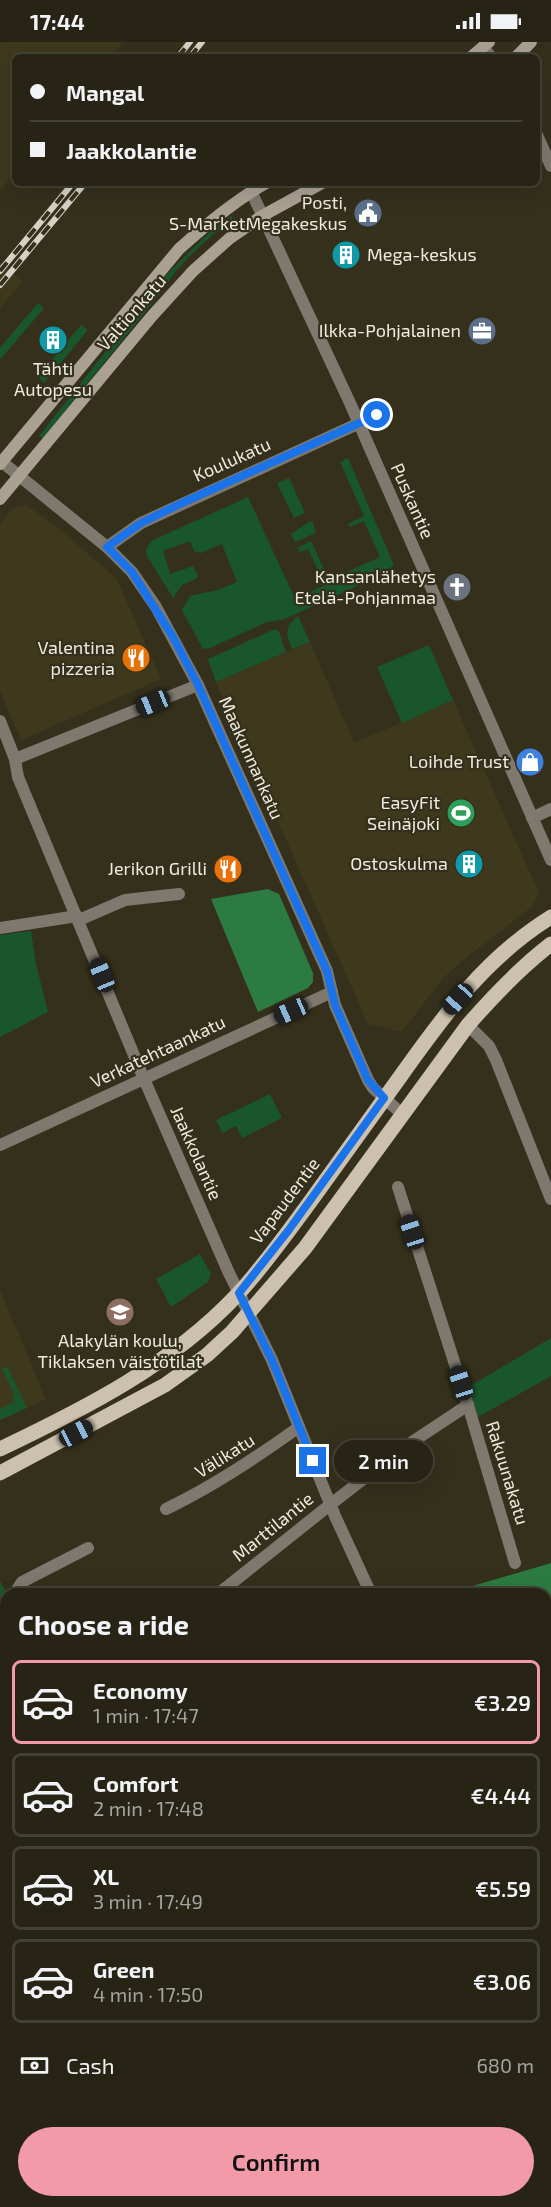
<!DOCTYPE html>
<meta charset="utf-8">
<style>
:root{--surface:#272415;--page:#333022;--text:#f1f3f6;--muted:#a4a4a0;--line:#434134;--accent:#f39aa8}
body{margin:0;font-family:"Exo 2",sans-serif;background:var(--page);color:var(--text);height:100vh;display:flex;flex-direction:column;font-size:22px;white-space:nowrap}
*{box-sizing:border-box;margin:0}
p{font-size:20px;color:var(--muted)}
.icon{flex:none;width:33px;height:33px;fill:none;stroke:currentColor;stroke-width:2;stroke-linecap:round;stroke-linejoin:round}
.map{position:relative;flex:1;overflow:hidden}
.details{position:absolute;left:0px;top:1546px;width:552px;height:620px;display:flex;flex-direction:column;background:var(--surface);border-radius:18px 18px 0 0;box-shadow:0 6px 24px #0002,0 0 0 2px var(--line)}
.details>*{flex:none}
.banner{position:absolute;left:12px;top:12px;width:528px;height:132px;border-radius:9px;box-shadow:0 6px 24px #0002,0 0 0 2px var(--line);display:grid;align-content:center;height:132px;padding:0 18px;background:var(--surface)}
.end{position:absolute;width:27px;height:27px;margin:-14px;border:8px solid #1a73e8;background:#fff;box-shadow:0 0 0 3px #fff}
.from{border-radius:50%}
.bubble{position:absolute;height:42px;border-radius:21px;background:var(--surface);box-shadow:0 6px 24px #0002,0 0 0 2px var(--line);font-size:20px;font-weight:600;line-height:42px;text-align:center}
.car{position:absolute;width:18px;height:36px;margin:-18px -9px;border-radius:8px;box-shadow:0 0 4px 2px #0007;background:linear-gradient(#222 24%,#8ab4d8 0 40%,#222 0 76%,#8ab4d8 0 86%,#222 0)}
.banner b{display:flex;align-items:center;gap:21px;height:57px;font-size:22px}
.banner b+b{border-top:2px solid var(--line)}
.banner i{width:15px;height:15px;background:var(--text)}
ul{padding:0;list-style:none}
li{display:flex;align-items:center;gap:18px;height:84px;margin:0 12px 9px;padding:0 6px;border:3px solid var(--line);border-radius:9px}
li div{flex:1}
li b{display:block;font-size:22px}
li em{font-style:normal;font-weight:600}
li.current{border-color:var(--accent)}
li>.icon{width:54px;height:54px;stroke-width:1.5}
h2{padding:0 18px;font-size:27px;line-height:72px}
.pay{display:flex;align-items:center;gap:15px;height:66px;padding:0 18px;font-size:22px}
.pay p{margin-inline-start:auto}
.button{display:flex;gap:12px;margin-top:auto;padding:12px 18px}
.button a{flex:1;height:69px;border-radius:36px;background:var(--accent);color:#111;font-size:24px;font-weight:600;line-height:69px;text-align:center}
.status{display:flex;justify-content:space-between;align-items:center;height:42px;padding:0 30px;background:var(--surface);direction:ltr}
.status svg{height:16px;fill:currentColor}
.map>svg:first-child{display:block}
.built{fill:#3e381d}
.green{fill:#1a562b}
.forest{fill:#2c7b42}
.water{fill:#3b83c0}
.lines{fill:none;stroke-linecap:round;stroke-linejoin:round}
.street{stroke:#7e786f;stroke-width:12}
.secondary{stroke:#aaa193;stroke-width:12}
.primary{stroke:#ccc0ae;stroke-width:15}
.highway{stroke:#ebddc7;stroke-width:18}
.rail-casing{stroke:#d4d2c4;stroke-width:6}
.rail{stroke:#34301c;stroke-width:4;stroke-dasharray:11;stroke-linecap:butt}
.route{stroke:#1a73e8;stroke-width:8}
.labels{text-anchor:middle;stroke-width:4.5;stroke-linejoin:round;paint-order:stroke}
.poi-label{font-size:18px;fill:#eeecdf;stroke:#34301c;text-anchor:end}
.street-label{font-size:18px;fill:#eeecdf;stroke:#34301c}
</style>
<div class="status"><b>17:44</b><svg viewBox="0 0 49 12"><path d="M0 12V9h3v3zM5 12V6h3v6zM10 12V3h3v9zM15 12V0h3v12zM26 1h20v11H26zM47 4h2v5h-2z"/></svg></div>
<div class="map">
<svg width="551" height="2165" viewBox="0 0 551 2165">
<rect width="100%" height="100%" fill="#34301c"/>
<!-- built -->
<g class="built">
<polygon points="0,0 123,0 110,15 15,15 15,130 0,148"/>
<polygon points="0,220 22,239 0,267"/>
<polygon points="26,463 62,489 117,537 161,637 21,698 0,649 0,482 13,466"/>
<polygon points="310,600 354,701 453,658 539,851 533,864 472,911 443,936 402,990 368,982 216,640"/>
<polygon points="0,1248 46,1357 0,1378"/>
<polygon points="546,1949 551,1952 551,2165 375,2165 373,2160 546,2160"/>
</g>
<!-- green -->
<g class="green">
<path d="M232,174L233,178C203,199 179,221 159,253L43,396L39,394L166,233L213,187Z"/>
<polygon points="38,261 44,266 0,318 0,306"/>
<polygon points="81,283 88,288 44,341 38,335"/>
<polygon points="348,416 394,523 379,534 285,577 267,580 210,606 203,607 182,568 190,554 218,548 237,540 222,502 201,511 194,509 190,499 163,509 170,532 193,524 198,534 196,537 182,543 173,556 147,514 146,508 151,499 248,455 295,557 325,543 308,507 300,510 297,506 311,499 329,538 380,515 364,479 350,485 348,482 364,474 340,420"/>
<polygon points="289,436 305,471 294,476 277,441"/>
<polygon points="309,480 313,480 316,491 295,500 291,492"/>
<path d="M298,574L310,600L292,607C286,593 284,584 298,574Z"/>
<polygon points="275,587 279,590 286,610 216,640 208,617"/>
<polygon points="429,603 453,658 402,681 377,625"/>
<polygon points="31,889 36,922 48,970 0,995 0,893"/>
<polygon points="270,1052 282,1076 242,1096 236,1084 222,1091 216,1078"/>
<polygon points="200,1212 211,1232 208,1240 171,1265 156,1237"/>
<polygon points="551,1296 551,1334 478,1375 468,1345"/>
<polygon points="7,1324 27,1366 0,1378 0,1367 15,1360 12,1353 14,1352 2,1327"/>
<polygon points="0,1539 7,1552 6,1616 0,1605"/>
<polygon points="546,1826 551,1828 551,1930 546,1927"/>
<polygon points="231,2160 293,2160 296,2165 231,2165"/>
</g>
<!-- forest -->
<g class="forest">
<polygon points="268,847 279,852 313,931 313,940 308,946 258,970 211,857"/>
<polygon points="551,1521 551,1624 546,1624 546,1552 446,1552"/>
<polygon points="551,1701 551,1761 546,1760 546,1702"/>
<polygon points="0,1726 6,1729 6,1776 0,1767"/>
<polygon points="6,1820 6,1872 0,1878 0,1824"/>
</g>
<!-- water -->
<g class="water">
<polygon points="546,1761 551,1762 551,1828 546,1826"/>
<polygon points="6,1872 6,1972 0,1974 0,1878"/>
</g>
<g class="lines">
<!-- street -->
<g class="street">
<polyline points="483,5 491,15"/>
<polyline points="537,93 551,124"/>
<polyline points="251,149 350,361 551,818"/>
<polyline points="2,420 107,505 132,530 156,565 198,643 327,929 335,963 368,1038 373,1046 402,1072"/>
<polyline points="107,505 141,481 377,373"/>
<polyline points="0,679 15,717 18,735 141,1030 228,1229 272,1318 335,1474 371,1552"/>
<polyline points="15,717 198,643"/>
<polyline points="532,776 551,767"/>
<polyline points="79,878 125,858 179,852"/>
<polyline points="0,886 77,874"/>
<polyline points="468,983 489,1004 496,1018 551,1157"/>
<polyline points="0,1103 332,950"/>
<polyline points="398,1145 468,1363 515,1521"/>
<path d="M166,1467C214,1444 256,1416 299,1385"/>
<polyline points="17,1552 17,1548 22,1540 88,1506"/>
<polyline points="218,1552 331,1462 406,1404 468,1363"/>
</g>
<!-- secondary -->
<g class="secondary">
<polyline points="471,15 489,0"/>
<polyline points="516,15 531,0"/>
<path d="M0,422L179,207C206,183 234,159 266,141"/>
<polyline points="0,457 152,274 193,229 230,196 262,174 322,141"/>
<polyline points="0,1627 6,1638"/>
<polyline points="318,2160 320,2165"/>
<polyline points="341,2160 344,2165"/>
</g>
<!-- primary -->
<g class="primary">
<path d="M0,1407C86,1366 171,1323 237,1253C264,1224 287,1191 310,1160C340,1118 370,1077 400,1035C444,973 485,916 551,875"/>
<path d="M0,1431L165,1343L207,1313L232,1290L305,1206L468,983C494,953 520,926 551,902"/>
</g>
<!-- highway -->
<g class="highway">
<polyline points="0,1678 6,1674"/>
<polyline points="0,1696 6,1692"/>
</g>
<!-- rail casing -->
<g class="rail-casing">
<g id="rail">
<polyline points="178,15 190,0"/>
<polyline points="190,15 202,0"/>
<polyline points="0,229 73,141"/>
<polyline points="0,243 85,141"/>
</g>
</g>
<!-- rail -->
<use href="#rail" class="rail"/>
</g>
<g class="lines">
<!-- route -->
<polyline class="route" points="313,1419 272,1318 239,1251 288,1189 384,1056 368,1038 335,963 327,929 198,643 173,595 132,530 107,505 141,481 180,462 377,373"/>
</g>
<!-- icons -->
<defs>
<g id="civic-disc" transform="scale(1.5)"><circle r="9.5" fill="#5c6f8a" stroke="#34301c"/><path d="M-.6-6.5H3V-4.5H.6V-3L4-1V1h2V6H-6V1h2V-1L-.6-3ZM-1.2 2.5V6h2.4V2.5Z" fill="#fff"/></g>
<g id="building-disc" transform="scale(1.5)"><circle r="9.5" fill="#0f9aa8" stroke="#34301c"/><path d="M-4-6H4V6H1V3H-1V6H-4ZM-2.5-4.3h1.7v1.8h-1.7ZM.8-4.3h1.7v1.8H.8ZM-2.5-1h1.7V.8h-1.7ZM.8-1h1.7V.8H.8Z" fill="#fff"/></g>
<g id="office-disc" transform="scale(1.5)"><circle r="9.5" fill="#5c6f8a" stroke="#34301c"/><path d="M-6-3h4V-5.5h4V-3h4V5H-6ZM-1-4.5V-3h2v-1.5ZM-6 0V1H6V0Z" fill="#fff"/></g>
<g id="church-disc" transform="scale(1.5)"><circle r="9.5" fill="#6b7280" stroke="#34301c"/><path d="M-1.2-6h2.4v3.5h3.3v2.4h-3.3V6h-2.4V-.1h-3.3v-2.4h3.3Z" fill="#fff"/></g>
<g id="restaurant-disc" transform="scale(1.5)"><circle r="9.5" fill="#e8710a" stroke="#34301c"/><path d="M-5-6h1v4h1v-4h1v4h1v-4h1v5L-1.5 .5V6h-2V.5L-5-1ZM5-6V6H3V1.5H1.5Q1.5-4 5-6Z" fill="#fff"/></g>
<g id="shop-disc" transform="scale(1.5)"><circle r="9.5" fill="#3f7fe0" stroke="#34301c"/><path d="M-5-2.5h2.3a2.7 3.5 0 0 1 5.4 0H5L5.5 6h-11ZM-1.5-2.5h3a1.5 2.3 0 0 0-3 0Z" fill="#fff"/></g>
<g id="stadium-disc" transform="scale(1.5)"><circle r="9.5" fill="#2e9e5b" stroke="#34301c"/><path d="M0-5a6.5 5 0 1 0 0 10a6.5 5 0 1 0 0-10ZM-3.5-1.8h7v3.6h-7Z" fill="#fff"/></g>
<g id="school-disc" transform="scale(1.5)"><circle r="9.5" fill="#8d6e63" stroke="#34301c"/><path d="M0-5L7-2L0 1L-7-2ZM-4 1L0 2.5L4 1V4Q0 6-4 4Z" fill="#fff"/></g>
</defs>
<g fill-rule="evenodd">
<use href="#civic-disc" x="368" y="171"/>
<use href="#building-disc" x="346" y="213"/>
<use href="#office-disc" x="482" y="289"/>
<use href="#building-disc" x="53" y="298"/>
<use href="#church-disc" x="457" y="545"/>
<use href="#restaurant-disc" x="136" y="616"/>
<use href="#shop-disc" x="530" y="720"/>
<use href="#stadium-disc" x="461" y="771"/>
<use href="#building-disc" x="469" y="822"/>
<use href="#restaurant-disc" x="228" y="827"/>
<use href="#school-disc" x="120" y="1270"/>
</g>
<g class="labels">
<!-- poi labels -->
<g class="poi-label">
<text x="347" y="167">Posti,<tspan x="347" dy="21">S-MarketMegakeskus</tspan></text>
<text x="367" y="219" text-anchor="start">Mega-keskus</text>
<text x="461" y="295">Ilkka-Pohjalainen</text>
<text x="53" y="333" text-anchor="middle">Tähti<tspan x="53" dy="21">Autopesu</tspan></text>
<text x="436" y="541">Kansanlähetys<tspan x="436" dy="21">Etelä-Pohjanmaa</tspan></text>
<text x="115" y="612">Valentina<tspan x="115" dy="21">pizzeria</tspan></text>
<text x="509" y="726">Loihde Trust</text>
<text x="440" y="767">EasyFit<tspan x="440" dy="21">Seinäjoki</tspan></text>
<text x="448" y="828">Ostoskulma</text>
<text x="207" y="833">Jerikon Grilli</text>
<text x="120" y="1305" text-anchor="middle">Alakylän koulu,<tspan x="120" dy="21">Tiklaksen väistötilat</tspan></text>
</g>
<!-- street labels -->
<g class="street-label">
<text transform="translate(132 271) rotate(-49)" y="6">Valtionkatu</text>
<text transform="translate(232 418) rotate(-24)" y="6">Koulukatu</text>
<text transform="translate(412 459) rotate(66)" y="6">Puskantie</text>
<text transform="translate(251 716) rotate(66)" y="6">Maakunnankatu</text>
<text transform="translate(158 1010) rotate(-25)" y="6">Verkatehtaankatu</text>
<text transform="translate(196 1111) rotate(66)" y="6">Jaakkolantie</text>
<text transform="translate(285 1159) rotate(-53)" y="6">Vapaudentie</text>
<text transform="translate(225 1414) rotate(-32)" y="6">Välikatu</text>
<text transform="translate(507 1431) rotate(73)" y="6">Rakuunakatu</text>
<text transform="translate(273 1485) rotate(-39)" y="6">Marttilantie</text>
</g>
</g>
</svg>
<i class="end from" style="left:377px;top:373px"></i>
<i class="end" style="left:313px;top:1419px"></i>
<div class="bubble" style="left:334px;top:1398px;width:99px">2 min</div>
<i class="car" style="left:153px;top:661px;rotate:248deg"></i>
<i class="car" style="left:102px;top:933px;rotate:338deg"></i>
<i class="car" style="left:458px;top:957px;rotate:222deg"></i>
<i class="car" style="left:291px;top:969px;rotate:246deg"></i>
<i class="car" style="left:412px;top:1190px;rotate:342deg"></i>
<i class="car" style="left:461px;top:1341px;rotate:342deg"></i>
<i class="car" style="left:76px;top:1391px;rotate:62deg"></i>
<div class="banner">
<b><i class="from"></i>Mangal</b>
<b><i></i>Jaakkolantie</b>
</div>
<section class="details">
<h2>Choose a ride</h2>
<ul>
<li class="current"><svg class="icon" aria-label="car" viewBox="0 0 24 24"><path d="M5 17H2v-5l4-1 3-4h7l3 4 3 1v5h-3M9 17h6M6 11h13"/><circle cx="7" cy="17" r="2"/><circle cx="17" cy="17" r="2"/></svg><div><b>Economy</b><p>1 min · 17:47</p></div><em>€3.29</em></li>
<li><svg class="icon" aria-label="car" viewBox="0 0 24 24"><path d="M5 17H2v-5l4-1 3-4h7l3 4 3 1v5h-3M9 17h6M6 11h13"/><circle cx="7" cy="17" r="2"/><circle cx="17" cy="17" r="2"/></svg><div><b>Comfort</b><p>2 min · 17:48</p></div><em>€4.44</em></li>
<li><svg class="icon" aria-label="car" viewBox="0 0 24 24"><path d="M5 17H2v-5l4-1 3-4h7l3 4 3 1v5h-3M9 17h6M6 11h13"/><circle cx="7" cy="17" r="2"/><circle cx="17" cy="17" r="2"/></svg><div><b>XL</b><p>3 min · 17:49</p></div><em>€5.59</em></li>
<li><svg class="icon" aria-label="car" viewBox="0 0 24 24"><path d="M5 17H2v-5l4-1 3-4h7l3 4 3 1v5h-3M9 17h6M6 11h13"/><circle cx="7" cy="17" r="2"/><circle cx="17" cy="17" r="2"/></svg><div><b>Green</b><p>4 min · 17:50</p></div><em>€3.06</em></li>
</ul>
<div class="pay"><svg class="icon" aria-label="cash" viewBox="0 0 24 24"><path d="M3 7h18v10H3z"/><circle cx="12" cy="12" r="2"/></svg>Cash<p>680 m</p></div>
<div class="button"><a>Confirm</a></div>
</section>
</div>
